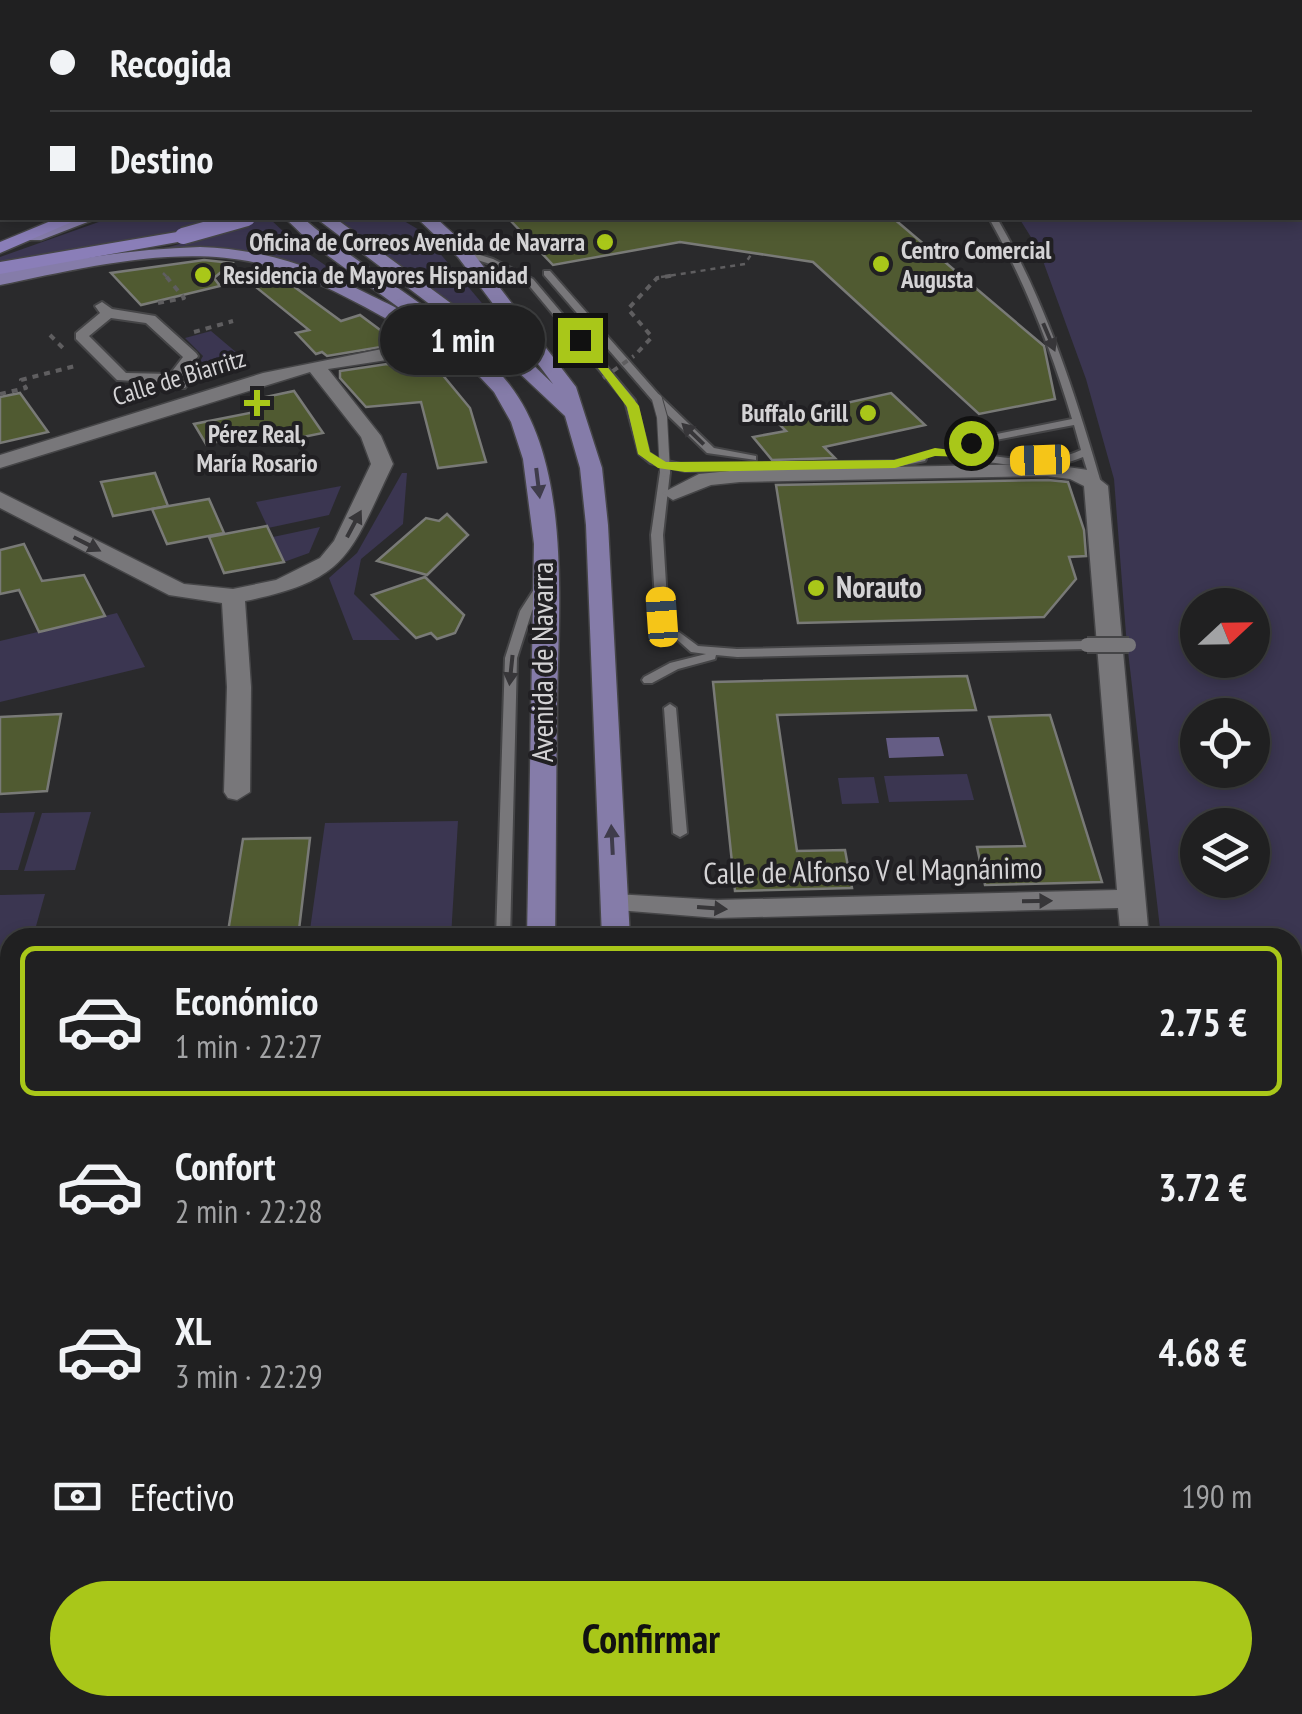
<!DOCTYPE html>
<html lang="es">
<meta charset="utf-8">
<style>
:root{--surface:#202021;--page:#2d2d2e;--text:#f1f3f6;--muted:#a2a3a5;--line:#3d3e3f;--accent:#a9c719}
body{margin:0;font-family:"PT Sans Narrow",sans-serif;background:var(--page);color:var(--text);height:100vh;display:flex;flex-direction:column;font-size:38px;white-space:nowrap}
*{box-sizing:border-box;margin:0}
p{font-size:32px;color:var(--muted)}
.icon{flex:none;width:55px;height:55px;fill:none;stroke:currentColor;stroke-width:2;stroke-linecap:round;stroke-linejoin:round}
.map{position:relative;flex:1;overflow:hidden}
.sheet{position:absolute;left:0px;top:928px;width:1302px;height:788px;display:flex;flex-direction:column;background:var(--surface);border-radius:30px 30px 0 0;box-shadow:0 5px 15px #0003,0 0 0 2px var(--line)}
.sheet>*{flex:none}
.guide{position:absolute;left:0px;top:0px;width:1302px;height:220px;box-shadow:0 5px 15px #0003,0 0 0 2px var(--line);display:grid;align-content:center;height:220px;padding:0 50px;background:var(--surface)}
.needle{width:65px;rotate:68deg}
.tools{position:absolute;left:1180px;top:588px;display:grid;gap:20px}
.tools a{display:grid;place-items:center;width:90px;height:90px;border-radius:50%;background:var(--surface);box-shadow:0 5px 15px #0003,0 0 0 2px var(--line);font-size:50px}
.end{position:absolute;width:45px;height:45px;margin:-22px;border:12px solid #a9c719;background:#111;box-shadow:0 0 0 5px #111}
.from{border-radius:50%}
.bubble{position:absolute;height:70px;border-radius:35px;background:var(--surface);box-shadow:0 5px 15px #0003,0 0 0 2px var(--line);font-size:32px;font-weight:700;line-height:70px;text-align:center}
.car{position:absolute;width:30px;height:60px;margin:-30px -15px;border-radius:12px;box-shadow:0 0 8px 2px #0007;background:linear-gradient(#f5c518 24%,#345 0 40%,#f5c518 0 76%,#345 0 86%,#f5c518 0)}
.guide b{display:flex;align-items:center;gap:35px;height:95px;font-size:38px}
.guide b+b{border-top:2px solid var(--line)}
.guide i{width:25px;height:25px;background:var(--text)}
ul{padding:18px 0 0;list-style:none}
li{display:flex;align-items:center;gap:30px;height:150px;margin:0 20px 15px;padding:0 30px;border:5px solid transparent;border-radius:15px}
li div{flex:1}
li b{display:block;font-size:38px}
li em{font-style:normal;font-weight:700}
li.active{border-color:var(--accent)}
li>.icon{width:90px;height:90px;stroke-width:1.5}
.pay{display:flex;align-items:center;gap:25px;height:110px;padding:0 50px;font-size:38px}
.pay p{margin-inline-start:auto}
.action{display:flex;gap:20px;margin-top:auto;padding:20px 50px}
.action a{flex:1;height:115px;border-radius:60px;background:var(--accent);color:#111;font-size:40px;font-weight:700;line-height:115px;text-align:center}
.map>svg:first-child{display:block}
.green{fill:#3b3651;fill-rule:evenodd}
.water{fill:#655d85}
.building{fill:#505a31;stroke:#797a77;stroke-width:2.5}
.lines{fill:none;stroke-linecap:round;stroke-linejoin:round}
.service-casing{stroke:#454547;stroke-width:4}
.pedestrian-casing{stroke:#454547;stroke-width:4}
.minor-casing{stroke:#454547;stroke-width:3}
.tertiary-casing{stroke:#454547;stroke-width:3}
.primary-casing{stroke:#454547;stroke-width:3}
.trunk-casing{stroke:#454547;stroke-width:3}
.path-far2{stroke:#5f5e60;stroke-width:2.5;stroke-dasharray:5 5;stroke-linecap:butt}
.path-far1{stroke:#5f5e60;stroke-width:4;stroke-dasharray:6 6;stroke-linecap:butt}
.path{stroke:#5f5e60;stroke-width:6;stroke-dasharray:10 10;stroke-linecap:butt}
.service{fill:#78777a;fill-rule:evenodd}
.pedestrian{fill:#78777a;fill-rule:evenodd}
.minor{fill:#78777a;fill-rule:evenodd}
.tertiary{fill:#78777a;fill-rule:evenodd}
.primary{fill:#857ca9;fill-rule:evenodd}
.trunk{fill:#8a7eb8;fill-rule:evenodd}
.service-bridge-far1-casing{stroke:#454547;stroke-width:12;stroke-linecap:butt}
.service-bridge-casing{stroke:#454547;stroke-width:18;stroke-linecap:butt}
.trunk-bridge-casing{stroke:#454547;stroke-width:19;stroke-linecap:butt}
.path-bridge{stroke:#5f5e60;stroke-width:4;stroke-dasharray:6 6;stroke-linecap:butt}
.service-bridge-far1{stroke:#78777a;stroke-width:10}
.service-bridge{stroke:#78777a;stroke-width:14}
.trunk-bridge{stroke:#8a7eb8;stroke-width:16}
.oneway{fill:#373639}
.oneway2{fill:#3f3c4b}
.route{fill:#a9c719}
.poi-dot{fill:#a9c719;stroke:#212023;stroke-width:4}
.labels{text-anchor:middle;stroke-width:8;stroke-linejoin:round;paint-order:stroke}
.far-poi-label{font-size:25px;font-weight:bold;fill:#d4d3d5;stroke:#212023;text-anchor:end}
.far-street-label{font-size:25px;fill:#d4d3d5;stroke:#212023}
.poi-label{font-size:30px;font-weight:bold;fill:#d4d3d5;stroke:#212023;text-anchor:start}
.street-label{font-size:30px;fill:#d4d3d5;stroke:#212023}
</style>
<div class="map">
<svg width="1302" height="1714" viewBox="0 0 1302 1714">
<rect width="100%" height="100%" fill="#2a2a2c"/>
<!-- green -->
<g class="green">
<path d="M427,0H1302V1028H1293L1292,938L1161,937L1126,634L1114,479L1086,379L1039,250L1019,218H1300V2H424ZM1198,605H1252V660H1198ZM1198,715H1252V770H1198ZM1198,825H1252V880H1198Z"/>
<polygon points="110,218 269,218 303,250 376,300 282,262 150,252 202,238 189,229 0,263 0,257"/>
<polygon points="330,218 399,218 421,231 519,347 509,346"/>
<polygon points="211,331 250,364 188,383 203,356 185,338"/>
<polygon points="402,473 407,473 403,524 361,559 354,594 400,640 353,640 329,578 357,553"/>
<polygon points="341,486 329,515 268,528 256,502"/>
<polygon points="320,527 309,553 284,562 273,537"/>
<polygon points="117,613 145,667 0,702 0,641"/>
<polygon points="967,774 974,800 889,802 884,776"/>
<polygon points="874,777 879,803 842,804 838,778"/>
<polygon points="35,812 18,870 0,870 0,813"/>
<polygon points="91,812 75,870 24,871 42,813"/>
<polygon points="458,821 451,937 309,937 325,823"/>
<polygon points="45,894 33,937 10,938 10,1016 0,1017 0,895"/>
<polygon points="1302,1168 1302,1714 805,1714 805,1705 1292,1705 1292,1169"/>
<rect x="0" y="1247" width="10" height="114"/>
</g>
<!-- water -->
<polygon class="water" points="939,737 944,756 889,758 886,738"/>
<!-- building -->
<g class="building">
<polygon points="508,218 893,218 1044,346 1055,399 979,414 813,262 680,242 553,265"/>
<polygon points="204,260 232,263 214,278 220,286 141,305 111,273"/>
<polygon points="263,269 274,272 341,321 360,315 399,344 327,356 322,352 316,354 296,333 309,330 241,275"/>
<polygon points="387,364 436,367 470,408 486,462 438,468 421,402 366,407 340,378 340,371"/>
<polygon points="294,391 323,433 283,441 276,430 206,444 194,424 255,412 247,401"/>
<polygon points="20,393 48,432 0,443 0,397"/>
<polygon points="891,393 925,425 824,447 835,458 772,460 753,437 786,431 774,419"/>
<polygon points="155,473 168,506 113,516 101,482"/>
<polygon points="1048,480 1068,482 1084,530 1086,556 1069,557 1076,579 1044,617 798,623 776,485"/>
<polygon points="209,499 224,533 167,544 152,509"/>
<polygon points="447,514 468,535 427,575 377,561 426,518 439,521"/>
<polygon points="267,526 284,562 224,573 209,537"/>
<polygon points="24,544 42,581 84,575 105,616 39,632 19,590 0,594 0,550"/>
<polygon points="425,577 464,615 455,633 437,639 431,633 416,638 372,595"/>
<polygon points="967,676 976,710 777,715 797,851 845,850 852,888 735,891 713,682"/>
<polygon points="61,714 47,791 0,794 0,717"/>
<polygon points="1050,715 1102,882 985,885 977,847 1025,846 989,717"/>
<polygon points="310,838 298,938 227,938 243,839"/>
</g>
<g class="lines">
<!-- service casing -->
<g class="service-casing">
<g id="service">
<polygon points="398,0 404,0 406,2 398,2"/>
<path d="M989,218H997C1046,302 1075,393 1102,486L1101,488L1097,489L1092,486L1083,457C1047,473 1004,464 966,459L961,461L946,454L951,451L961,452L972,439L1072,419C1051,349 1025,282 989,218ZM1074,425L1081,450C1047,466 1007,458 971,453L980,443Z"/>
<polygon points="464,250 493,259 533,279 635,400 649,453 658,459 685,465 895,461 921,456 926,459 925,461 895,467 823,468 818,470 685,471 650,463 639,454 625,401 527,283 487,263 461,255 459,253"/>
<polygon points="544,271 550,271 661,397 714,448 756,456 756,460 707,453 653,401 544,275"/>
<polygon points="665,469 670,472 663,535 668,617 662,621 656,617 651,535 660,472"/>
<polygon points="542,582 548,585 532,611 517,658 510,938 496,938 505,658 520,611 538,583"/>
<polygon points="679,632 698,646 737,649 1087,641 1093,645 1087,649 737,657 716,655 715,659 678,669 652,683 644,683 642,680 644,677 670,663 706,654 691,652 673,636"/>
<polygon points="670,704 676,708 687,833 680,837 673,833 664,708"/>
</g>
</g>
<!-- pedestrian casing -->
<g class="pedestrian-casing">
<g id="pedestrian">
<rect x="0" y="4" width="2" height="6"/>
<path d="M102,302L112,309L155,316L196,353L198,356L182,379L187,385L185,388H175L170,383L117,380L76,339V333L100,313L95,306ZM111,318L146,323L183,357L170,374L126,373L89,336Z"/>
<polygon points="33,1705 68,1705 64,1714 29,1714"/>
<polygon points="71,1705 101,1705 99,1714 69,1714"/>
</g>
</g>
<!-- minor casing -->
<g class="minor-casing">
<g id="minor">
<rect x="0" y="19" width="2" height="8"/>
<polygon points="0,71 2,72 2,81 0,81"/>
<path d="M387,348C411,348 451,344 470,359L460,365L387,360L328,369L381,436L393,464C350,553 350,580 245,601L251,687L250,792L237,800L228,798L224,792L227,687L222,603L169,595L0,508V492L184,584L233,589L276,580L320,558L334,541L371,464L361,437L310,372L0,468V455L263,373Z"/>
<polygon points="1047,464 1088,470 1108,486 1149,938 1121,938 1118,908 717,918 605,909 601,903 605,897 615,894 717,900 1117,890 1084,486 1070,479 1047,476 740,482 711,485 673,500 662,493 699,474 740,470"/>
<rect x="0" y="1406" width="10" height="30"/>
</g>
</g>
<!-- tertiary casing -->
<g class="tertiary-casing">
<polygon id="tertiary" points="190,0 205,0 206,2 192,2"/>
</g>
<!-- primary casing -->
<g class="primary-casing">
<g id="primary">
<polygon points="73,218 98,218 41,240 29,240 26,236"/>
<path d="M285,218H303C369,276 454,314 509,384C573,466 558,611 557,709C556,785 556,861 555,938H527L534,544L523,459L511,422L494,392L450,345L312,244Z"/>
<polygon points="316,218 335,218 528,360 553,384 458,257 417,218 436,218 470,249 576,387 602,468 608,525 630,938 602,938 586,525 580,468 565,416 514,368"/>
<path d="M200,247C263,249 316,267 372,296C386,303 402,309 413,320L410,324H396C356,302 314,278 269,266C184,242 84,268 0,285V273C66,260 132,249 200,247Z"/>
<polygon points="1302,1040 1302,1062 1292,1063 1292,1041"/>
<rect x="1292" y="1095" width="10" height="22"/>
<polygon points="491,1705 531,1705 530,1714 490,1714"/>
<rect x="599" y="1705" width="40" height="9"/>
</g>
</g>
<!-- trunk casing -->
<g class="trunk-casing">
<g id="trunk">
<polygon points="58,218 81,218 0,253 0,242"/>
<polygon points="183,231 192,236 189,240 0,274 0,262"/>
</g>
</g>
<!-- path-far2 -->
<g class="path-far2">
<polyline points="83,2 101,0"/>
<polyline points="163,273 167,277"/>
<polyline points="661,277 745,264 752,253"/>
</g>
<!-- path-far1 -->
<g class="path-far1">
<polyline points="158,303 184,298 165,275"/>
<polyline points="194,332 233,321"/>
<polyline points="50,335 66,351"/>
<polyline points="638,352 652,337 628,309 657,278 676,275"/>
<polyline points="0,394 26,388 21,380 79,365"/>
</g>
<!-- path -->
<g class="path">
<polyline points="1292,1136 1302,1136"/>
<polyline points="0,1260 10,1260"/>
<polyline points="0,1283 10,1283"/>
<polyline points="712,1705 712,1714"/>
</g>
<!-- service -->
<use href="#service" class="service"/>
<!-- pedestrian -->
<use href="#pedestrian" class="pedestrian"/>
<!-- minor -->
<use href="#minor" class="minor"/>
<!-- tertiary -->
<use href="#tertiary" class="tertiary"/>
<!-- primary -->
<use href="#primary" class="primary"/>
<!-- trunk -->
<use href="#trunk" class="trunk"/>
<!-- service-bridge-far1 casing -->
<g class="service-bridge-far1-casing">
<polyline id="service-bridge-far1" points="657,399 662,417 665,472"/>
</g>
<!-- service-bridge casing -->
<g class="service-bridge-casing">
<polyline id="service-bridge" points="1087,645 1129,645"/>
</g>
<!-- trunk-bridge casing -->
<g class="trunk-bridge-casing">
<polyline id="trunk-bridge" points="183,236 247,218"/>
</g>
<!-- path-bridge -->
<polyline class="path-bridge" points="603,378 634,356"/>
<!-- service-bridge-far1 -->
<use href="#service-bridge-far1" class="service-bridge-far1"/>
<!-- service-bridge -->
<use href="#service-bridge" class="service-bridge"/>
<!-- trunk-bridge -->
<use href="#trunk-bridge" class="trunk-bridge"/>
</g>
<!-- one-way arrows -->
<defs><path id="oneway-solid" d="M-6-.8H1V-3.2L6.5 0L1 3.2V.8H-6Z" transform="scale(2.5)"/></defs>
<g class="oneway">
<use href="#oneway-solid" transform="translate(1049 337) rotate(67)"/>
<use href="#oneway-solid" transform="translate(693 434) rotate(-136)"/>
<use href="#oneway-solid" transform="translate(354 524) rotate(-62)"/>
<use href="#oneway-solid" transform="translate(87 544) rotate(27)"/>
<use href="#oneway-solid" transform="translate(511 670) rotate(96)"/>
<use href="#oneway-solid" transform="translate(1037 901) rotate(-1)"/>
<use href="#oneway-solid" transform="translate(712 908) rotate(4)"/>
</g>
<g class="oneway2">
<use href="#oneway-solid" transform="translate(538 483) rotate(83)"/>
<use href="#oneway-solid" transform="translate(612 840) rotate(-93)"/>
</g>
<!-- route -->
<polygon class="route" points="576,338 584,338 639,406 650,452 666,462 894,460 935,448 959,451 971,439 977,443 967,457 935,456 895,468 685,472 658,468 638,454 627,407"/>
<!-- markers -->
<g class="poi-dot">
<circle cx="605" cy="242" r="10"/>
<circle cx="881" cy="264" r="10"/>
<circle cx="203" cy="275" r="10"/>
<path d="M252 388h10v10h10v10h-10v10h-10v-10h-10v-10h10z"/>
<circle cx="868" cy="413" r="10"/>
<circle cx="816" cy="588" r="10"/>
</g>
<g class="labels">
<!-- far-poi labels -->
<g class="far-poi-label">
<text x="585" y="251">Oficina de Correos Avenida de Navarra</text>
<text x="901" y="259" text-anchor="start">Centro Comercial<tspan x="901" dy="29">Augusta</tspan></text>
<text x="223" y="284" text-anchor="start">Residencia de Mayores Hispanidad</text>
<text x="848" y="422">Buffalo Grill</text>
<text x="257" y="443" text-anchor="middle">Pérez Real,<tspan x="257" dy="29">María Rosario</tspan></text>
</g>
<!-- far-street labels -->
<g class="far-street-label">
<text transform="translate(179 377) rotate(-17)" y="9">Calle de Biarritz</text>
</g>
<!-- poi labels -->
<g class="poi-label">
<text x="836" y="598">Norauto</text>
</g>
<!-- street labels -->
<g class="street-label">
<text transform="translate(543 662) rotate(-90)" y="10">Avenida de Navarra</text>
<text transform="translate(873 871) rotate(-1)" y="10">Calle de Alfonso V el Magnánimo</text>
</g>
</g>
</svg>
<div class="tools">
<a><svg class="needle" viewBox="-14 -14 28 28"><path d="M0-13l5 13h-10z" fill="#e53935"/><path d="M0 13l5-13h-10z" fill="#a2a3a5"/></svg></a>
<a><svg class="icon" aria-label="locate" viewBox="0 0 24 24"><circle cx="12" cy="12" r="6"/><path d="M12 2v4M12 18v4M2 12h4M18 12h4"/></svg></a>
<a><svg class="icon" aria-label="layers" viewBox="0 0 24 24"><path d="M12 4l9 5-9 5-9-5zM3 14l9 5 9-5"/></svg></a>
</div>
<i class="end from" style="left:971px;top:443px"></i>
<i class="end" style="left:580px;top:340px"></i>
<div class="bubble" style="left:380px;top:305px;width:165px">1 min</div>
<i class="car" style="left:1040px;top:460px;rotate:268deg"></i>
<i class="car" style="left:662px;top:617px;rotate:356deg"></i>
<div class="guide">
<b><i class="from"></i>Recogida</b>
<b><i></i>Destino</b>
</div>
<section class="sheet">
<ul>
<li class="active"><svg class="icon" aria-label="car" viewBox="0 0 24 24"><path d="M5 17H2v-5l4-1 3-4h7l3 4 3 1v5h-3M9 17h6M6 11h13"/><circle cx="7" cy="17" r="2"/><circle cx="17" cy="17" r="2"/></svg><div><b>Económico</b><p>1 min · 22:27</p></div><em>2.75 €</em></li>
<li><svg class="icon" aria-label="car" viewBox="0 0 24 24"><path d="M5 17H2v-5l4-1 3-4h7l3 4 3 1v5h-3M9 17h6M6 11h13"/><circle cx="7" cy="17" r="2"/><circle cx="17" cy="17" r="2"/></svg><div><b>Confort</b><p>2 min · 22:28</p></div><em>3.72 €</em></li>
<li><svg class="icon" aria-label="car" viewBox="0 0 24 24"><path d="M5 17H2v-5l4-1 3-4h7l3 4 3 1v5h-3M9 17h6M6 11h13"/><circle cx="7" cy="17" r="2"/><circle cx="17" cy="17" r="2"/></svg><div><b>XL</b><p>3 min · 22:29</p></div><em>4.68 €</em></li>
</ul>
<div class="pay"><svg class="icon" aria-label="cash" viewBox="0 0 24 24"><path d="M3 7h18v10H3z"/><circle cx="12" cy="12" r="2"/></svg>Efectivo<p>190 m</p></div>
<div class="action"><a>Confirmar</a></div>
</section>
</div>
